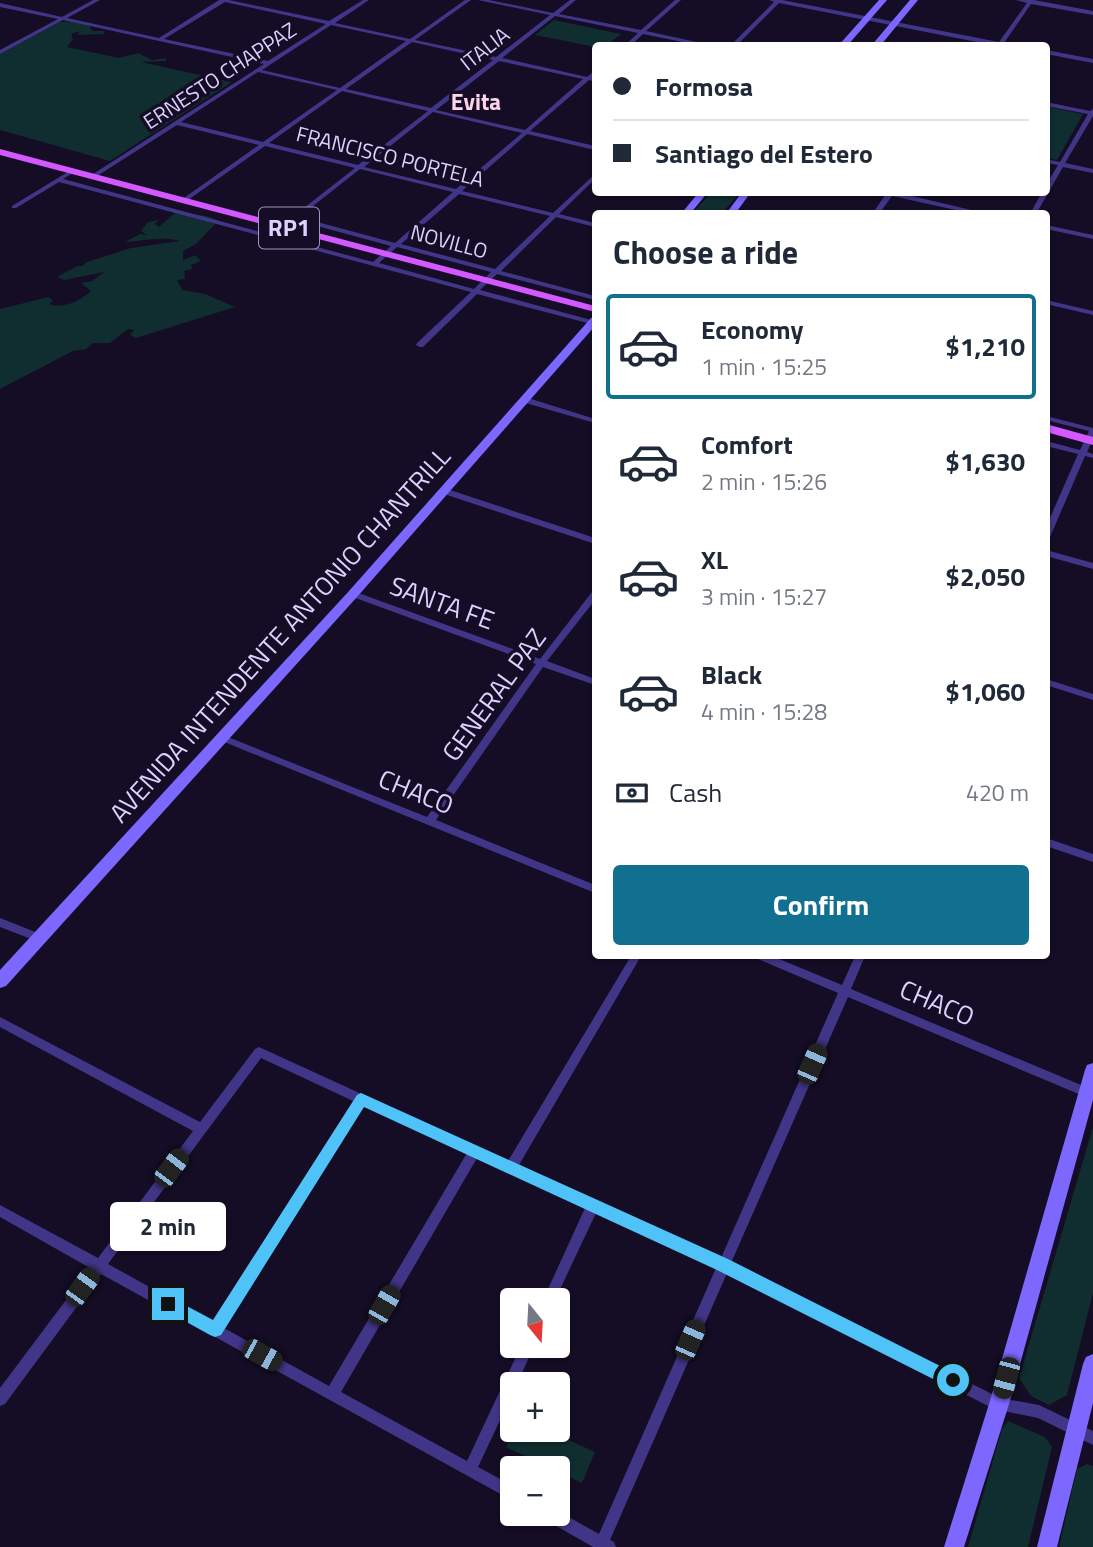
<!DOCTYPE html>
<meta charset="utf-8">
<style>
:root{--surface:#fff;--page:#f6f6f7;--text:#1f2937;--muted:#747a83;--line:#e0e1e3;--accent:#117090}
body{margin:0;font-family:"Titillium Web",sans-serif;background:var(--page);color:var(--text);height:100vh;display:flex;flex-direction:column;font-size:26px;white-space:nowrap}
*{box-sizing:border-box;margin:0}
p{font-size:23px;color:var(--muted)}
.icon{flex:none;width:38px;height:38px;fill:none;stroke:currentColor;stroke-width:2;stroke-linecap:round;stroke-linejoin:round}
.map{position:relative;flex:1;overflow:hidden}
.sheet{position:absolute;left:592px;top:210px;width:458px;height:749px;display:flex;flex-direction:column;background:var(--surface);border-radius:7px;box-shadow:0 2px 5px #0004}
.sheet>*{flex:none}
.hud{position:absolute;left:592px;top:42px;width:458px;height:154px;border-radius:7px;box-shadow:0 2px 5px #0004;display:grid;align-content:center;height:154px;padding:0 21px;background:var(--surface)}
.needle{width:46px;rotate:162deg}
.buttons{position:absolute;left:500px;top:1288px;display:grid;gap:14px}
.buttons a{display:grid;place-items:center;width:70px;height:70px;border-radius:7px;background:var(--surface);box-shadow:0 2px 5px #0004;font-size:35px}
.end{position:absolute;width:32px;height:32px;margin:-16px;border:9px solid #4fc3f7;background:#111;box-shadow:0 0 0 4px #111}
.from{border-radius:50%}
.bubble{position:absolute;height:49px;border-radius:7px;background:var(--surface);box-shadow:0 2px 5px #0004;font-size:23px;font-weight:700;line-height:49px;text-align:center}
.car{position:absolute;width:21px;height:42px;margin:-21px -10px;border-radius:9px;box-shadow:0 0 5px 2px #0007;background:linear-gradient(#222 24%,#8ab4d8 0 40%,#222 0 76%,#8ab4d8 0 86%,#222 0)}
.hud b{display:flex;align-items:center;gap:24px;height:66px;font-size:26px}
.hud b+b{border-top:2px solid var(--line)}
.hud i{width:18px;height:18px;background:var(--text)}
ul{padding:0;list-style:none}
li{display:flex;align-items:center;gap:21px;height:105px;margin:0 14px 10px;padding:0 7px;border:4px solid transparent;border-radius:7px}
li div{flex:1}
li b{display:block;font-size:26px}
li em{font-style:normal;font-weight:700}
li.on{border-color:var(--accent)}
li>.icon{width:63px;height:63px;stroke-width:1.5}
h2{padding:0 21px;font-size:32px;line-height:84px}
.pay{display:flex;align-items:center;gap:18px;height:77px;padding:0 21px;font-size:26px}
.pay p{margin-inline-start:auto}
.cta{display:flex;gap:14px;margin-top:auto;padding:14px 21px}
.cta a{flex:1;height:80px;border-radius:7px;background:var(--accent);color:#fff;font-size:28px;font-weight:700;line-height:80px;text-align:center}
.map>svg:first-child{display:block}
.green{fill:#102d30}
.lines{fill:none;stroke-linecap:round;stroke-linejoin:round}
.minor{fill:#413587;fill-rule:evenodd}
.secondary{fill:#7d68ff;fill-rule:evenodd}
.primary{fill:#d358ff;fill-rule:evenodd}
.route{fill:#4fc3f7}
.labels{text-anchor:middle;stroke-width:7;stroke-linejoin:round;paint-order:stroke}
.far-street-label{font-size:21px;fill:#dcd1ff;stroke:#140d25}
.far-neighbourhood-label{font-size:23px;font-weight:bold;fill:#ffd3ea;stroke:#140d25}
.shield{fill:#140d25;stroke:#a096be;stroke-width:2}
.shield-label{font-size:24px;font-weight:bold;fill:#dcd1ff}
.street-label{font-size:26px;fill:#dcd1ff;stroke:#140d25}
</style>
<div class="map">
<svg width="1093" height="1547" viewBox="0 0 1093 1547">
<rect width="100%" height="100%" fill="#140d25"/>
<!-- green -->
<g class="green">
<polygon points="554,20 621,34 607,45 595,47 535,35"/>
<polygon points="73,21 90,26 92,31 104,31 104,34 77,35 81,31 71,34 73,39 67,47 119,58 138,53 152,60 166,58 166,61 141,62 232,82 110,161 0,130 0,54 60,22"/>
<polygon points="1047,107 1083,114 1057,160 1047,158"/>
<polygon points="711,192 740,192 740,193 722,213 693,213"/>
<path d="M175,213C189,215 207,213 218,221L196,244L183,251V260L195,255L201,261L191,265L192,269L184,271L185,279L177,280L182,290L205,294L235,307L136,338L130,335L134,330L128,329L110,343H93L86,349L73,351L0,389V309L49,297L53,301L49,304C64,309 80,301 91,291L81,283L92,281L104,272L64,280L58,277L60,275L78,266H82L87,262L131,248L180,241C163,236 143,241 125,242L140,234L147,235L141,231L148,222L159,220L155,224L159,227Z"/>
<polygon points="1093,1127 1093,1293 1067,1395 1049,1405 1031,1396 1019,1378"/>
<polygon points="1008,1421 1045,1437 1052,1447 1028,1547 968,1547 1002,1429"/>
<polygon points="514,1430 547,1430 595,1452 582,1483 558,1472 558,1468 551,1468 506,1447"/>
<polygon points="1087,1464 1093,1466 1093,1547 1059,1547 1077,1469"/>
</g>
<g class="lines">
<!-- minor -->
<g class="minor">
<path d="M93,0H100L67,18L159,38L219,0H229L329,21L363,0H369L335,23L410,39L465,0H471L415,40L496,57L550,15L478,0H489L553,13L570,0H576L559,14L641,30L675,0H681L646,31L715,46H702L643,34L630,46H624L638,33L555,16L502,58L587,77L595,70V75L592,78H595V82L589,80L530,131L595,146V150L527,134L462,191L553,213L595,174V179L559,214L595,223V227L556,217L501,271L595,296V300L497,274L480,290L595,321V325L477,294L423,347H420L416,345L417,343L471,292L59,182L16,208H12V206L71,170L74,172L73,173L63,179L373,262L391,246L295,220L285,228H281V226L355,168L265,146L185,202H181V200L259,145L177,125L94,178H90V176L264,64L63,20L0,54V50L58,19L0,7V3L62,17ZM225,2L326,24L268,61L164,39ZM331,25L406,41L340,88L262,70ZM412,42L493,60L431,108L346,89ZM499,61L583,79L525,130L436,110ZM258,72L337,90L263,142L181,122ZM342,91L428,111L358,165L269,143ZM433,112L522,133L456,189L364,167ZM360,169L453,192L395,243L299,217ZM459,194L550,216L495,269L401,244ZM397,247L491,272L474,289L379,263Z"/>
<polygon points="769,0 782,0 999,42 1027,3 1016,0 1034,0 1093,11 1093,15 1031,4 1004,43 1014,46 997,46 779,3 736,46 730,46 774,2"/>
<polygon points="1046,50 1093,59 1093,63 1046,54"/>
<polygon points="1046,102 1090,111 1093,109 1093,116 1065,163 1093,169 1093,173 1063,167 1036,214 1030,214 1042,192 1046,192 1046,185 1058,165 1046,163 1046,159 1060,162 1088,114 1046,106"/>
<polygon points="881,192 895,192 988,214 974,214 892,196 879,214 872,214 886,194"/>
<polygon points="1046,225 1093,235 1093,239 1046,229"/>
<polygon points="1046,300 1093,311 1093,315 1046,304"/>
<polygon points="522,398 528,398 595,419 595,423 522,402"/>
<polygon points="1046,416 1093,428 1093,439 1087,452 1093,454 1093,458 1085,456 1050,537 1046,539 1046,527 1078,454 1046,446 1046,441 1080,450 1089,431 1046,420"/>
<polygon points="441,489 447,489 595,538 595,544 441,493"/>
<polygon points="1046,550 1093,563 1093,569 1046,556"/>
<polygon points="353,591 540,659 592,592 595,591 595,600 547,661 595,679 595,685 543,667 436,820 595,885 595,893 217,739 215,737 217,735 223,735 427,817 536,664 350,596 349,594"/>
<polygon points="1046,679 1093,694 1093,700 1046,685"/>
<polygon points="1046,838 1093,854 1093,862 1046,846"/>
<polygon points="0,918 43,935 44,938 43,941 39,942 0,927"/>
<path d="M631,956H641L519,1165L721,1258L838,993L758,959L757,956H772L842,985L855,956H865L851,989L1093,1090V1100L848,997L731,1263L1000,1398L1039,1405L1093,1431V1445L1038,1418L994,1409L727,1273L610,1540L614,1542L616,1547H593L544,1519L542,1514H558V1511L599,1534L716,1268L596,1213L555,1300H543L585,1208L477,1158L341,1392L467,1461L521,1346H534L517,1384H513V1393L478,1467L513,1486V1501L101,1274L5,1404L0,1406V1388L90,1268L0,1217V1205L98,1258L193,1131L0,1027V1017L200,1122L255,1049L259,1047L508,1161ZM261,1058L353,1101L213,1322L108,1264ZM363,1105L467,1153L329,1386L224,1328Z"/>
</g>
<!-- secondary -->
<g class="secondary">
<polygon points="879,0 887,0 847,46 838,46"/>
<polygon points="910,0 918,0 880,46 871,46"/>
<polygon points="699,192 708,192 690,214 681,214"/>
<polygon points="742,192 751,192 735,214 726,214"/>
<polygon points="595,317 595,326 357,597 6,986 0,988 0,970 349,591 591,318"/>
<polygon points="1093,1063 1093,1100 1009,1404 964,1547 944,1547 989,1404 1085,1070 1087,1065"/>
<polygon points="1093,1354 1093,1403 1057,1547 1037,1547 1083,1364 1086,1357"/>
</g>
<!-- primary -->
<g class="primary">
<polygon points="0,149 595,306 595,312 0,155"/>
<polygon points="1046,424 1093,437 1093,445 1046,432"/>
</g>
</g>
<!-- route -->
<polygon class="route" points="361,1093 728,1259 958,1375 961,1380 958,1386 953,1388 947,1386 717,1270 364,1107 221,1335 215,1337 210,1335 163,1309 161,1304 163,1298 168,1296 213,1320 357,1095"/>
<g class="labels">
<!-- far-street labels -->
<g class="far-street-label">
<text transform="translate(485 49) rotate(-38)" y="7">ITALIA</text>
<text transform="translate(220 76) rotate(-33)" y="7">ERNESTO CHAPPAZ</text>
<text transform="translate(390 157) rotate(14)" y="7">FRANCISCO PORTELA</text>
<text transform="translate(449 242) rotate(15)" y="7">NOVILLO</text>
</g>
<!-- far-neighbourhood labels -->
<g class="far-neighbourhood-label">
<text x="476" y="110">Evita</text>
</g>
<!-- shield labels -->
<rect class="shield" x="259" y="207.5" width="60" height="41" rx="5"/>
<g class="shield-label">
<text x="289" y="236">RP1</text>
</g>
<!-- street labels -->
<g class="street-label">
<text transform="translate(442 603) rotate(20)" y="9">SANTA FE</text>
<text transform="translate(280 635) rotate(-48)" y="9">AVENIDA INTENDENTE ANTONIO CHANTRILL</text>
<text transform="translate(494 695) rotate(-54)" y="9">GENERAL PAZ</text>
<text transform="translate(416 792) rotate(22)" y="9">CHACO</text>
<text transform="translate(937 1003) rotate(23)" y="9">CHACO</text>
</g>
</g>
</svg>
<div class="buttons">
<a><svg class="needle" viewBox="-14 -14 28 28"><path d="M0-13l5 13h-10z" fill="#e53935"/><path d="M0 13l5-13h-10z" fill="#747a83"/></svg></a>
<a>+</a>
<a>−</a>
</div>
<i class="end from" style="left:953px;top:1380px"></i>
<i class="end" style="left:168px;top:1304px"></i>
<div class="bubble" style="left:110px;top:1202px;width:116px">2 min</div>
<i class="car" style="left:812px;top:1064px;rotate:24deg"></i>
<i class="car" style="left:171px;top:1168px;rotate:37deg"></i>
<i class="car" style="left:82px;top:1287px;rotate:36deg"></i>
<i class="car" style="left:384px;top:1305px;rotate:30deg"></i>
<i class="car" style="left:690px;top:1340px;rotate:24deg"></i>
<i class="car" style="left:262px;top:1355px;rotate:119deg"></i>
<i class="car" style="left:1006px;top:1378px;rotate:195deg"></i>
<div class="hud">
<b><i class="from"></i>Formosa</b>
<b><i></i>Santiago del Estero</b>
</div>
<section class="sheet">
<h2>Choose a ride</h2>
<ul>
<li class="on"><svg class="icon" aria-label="car" viewBox="0 0 24 24"><path d="M5 17H2v-5l4-1 3-4h7l3 4 3 1v5h-3M9 17h6M6 11h13"/><circle cx="7" cy="17" r="2"/><circle cx="17" cy="17" r="2"/></svg><div><b>Economy</b><p>1 min · 15:25</p></div><em>$1,210</em></li>
<li><svg class="icon" aria-label="car" viewBox="0 0 24 24"><path d="M5 17H2v-5l4-1 3-4h7l3 4 3 1v5h-3M9 17h6M6 11h13"/><circle cx="7" cy="17" r="2"/><circle cx="17" cy="17" r="2"/></svg><div><b>Comfort</b><p>2 min · 15:26</p></div><em>$1,630</em></li>
<li><svg class="icon" aria-label="car" viewBox="0 0 24 24"><path d="M5 17H2v-5l4-1 3-4h7l3 4 3 1v5h-3M9 17h6M6 11h13"/><circle cx="7" cy="17" r="2"/><circle cx="17" cy="17" r="2"/></svg><div><b>XL</b><p>3 min · 15:27</p></div><em>$2,050</em></li>
<li><svg class="icon" aria-label="car" viewBox="0 0 24 24"><path d="M5 17H2v-5l4-1 3-4h7l3 4 3 1v5h-3M9 17h6M6 11h13"/><circle cx="7" cy="17" r="2"/><circle cx="17" cy="17" r="2"/></svg><div><b>Black</b><p>4 min · 15:28</p></div><em>$1,060</em></li>
</ul>
<div class="pay"><svg class="icon" aria-label="cash" viewBox="0 0 24 24"><path d="M3 7h18v10H3z"/><circle cx="12" cy="12" r="2"/></svg>Cash<p>420 m</p></div>
<div class="cta"><a>Confirm</a></div>
</section>
</div>
